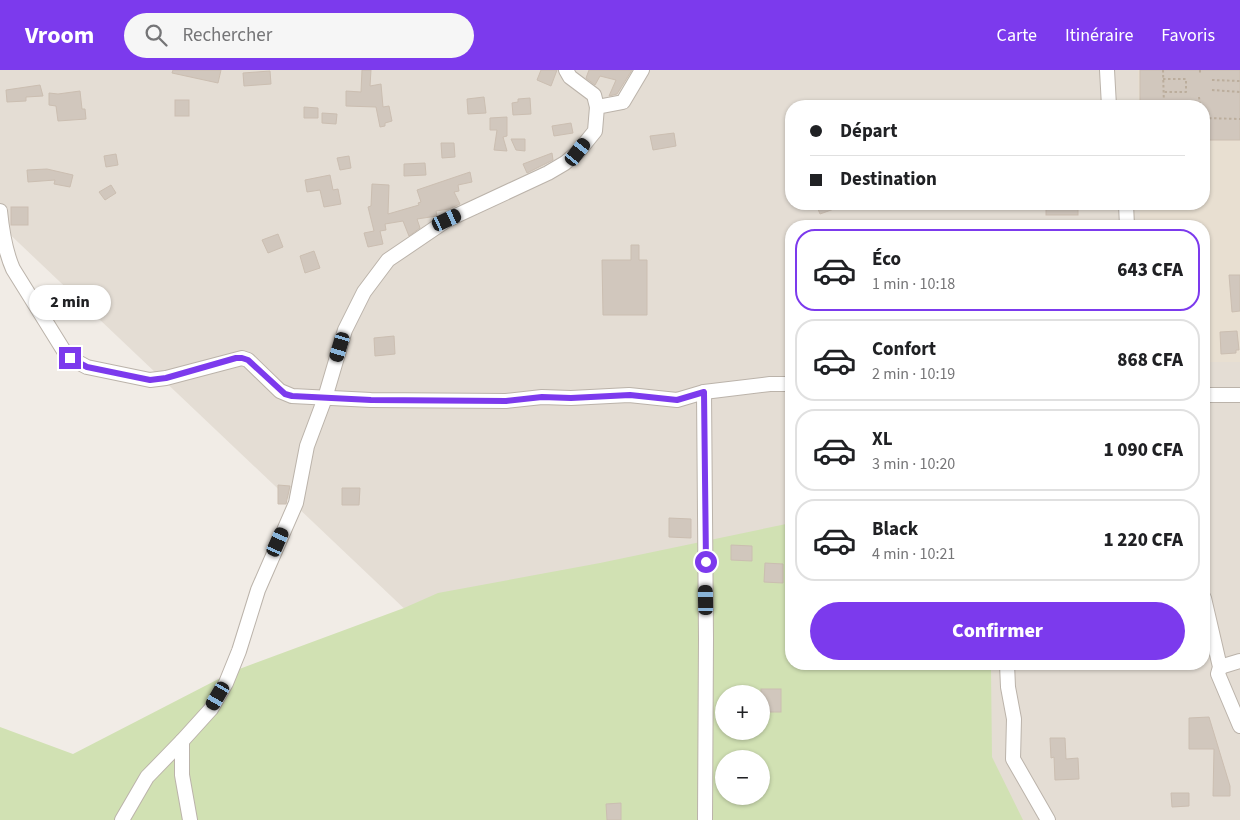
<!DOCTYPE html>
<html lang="fr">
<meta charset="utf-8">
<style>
:root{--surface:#fff;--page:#f6f6f6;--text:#202124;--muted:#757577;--line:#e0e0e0;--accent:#7c3aed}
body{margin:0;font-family:"Source Sans 3",sans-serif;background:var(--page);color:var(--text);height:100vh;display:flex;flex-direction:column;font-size:19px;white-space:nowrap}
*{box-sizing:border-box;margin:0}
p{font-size:16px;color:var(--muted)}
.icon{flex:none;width:28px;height:28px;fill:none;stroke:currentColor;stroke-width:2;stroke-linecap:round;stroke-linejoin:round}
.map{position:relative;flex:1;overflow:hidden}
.side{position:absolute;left:785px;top:150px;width:425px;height:450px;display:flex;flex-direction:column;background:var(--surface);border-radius:20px;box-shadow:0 1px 4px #0004}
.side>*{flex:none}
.hud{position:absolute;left:785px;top:30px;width:425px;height:110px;border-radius:20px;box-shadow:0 1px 4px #0004;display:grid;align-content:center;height:110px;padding:0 25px;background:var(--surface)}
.tools{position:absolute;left:715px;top:615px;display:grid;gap:10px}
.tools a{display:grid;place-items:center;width:55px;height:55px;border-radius:50%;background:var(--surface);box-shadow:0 1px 4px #0004;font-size:25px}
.end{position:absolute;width:22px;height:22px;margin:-11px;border:6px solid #7c3aed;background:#fff;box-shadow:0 0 0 2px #fff}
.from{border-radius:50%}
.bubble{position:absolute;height:35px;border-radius:18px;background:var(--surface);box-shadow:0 1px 4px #0004;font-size:16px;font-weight:800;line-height:35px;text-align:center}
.car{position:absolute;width:15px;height:30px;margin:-15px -8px;border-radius:6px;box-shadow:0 0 4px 1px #0007;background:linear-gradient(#222 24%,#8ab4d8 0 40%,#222 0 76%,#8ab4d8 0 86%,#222 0)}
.hud b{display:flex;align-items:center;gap:18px;height:48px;font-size:19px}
.hud b+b{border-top:1px solid var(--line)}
.hud i{width:12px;height:12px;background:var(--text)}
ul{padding:9px 0 0;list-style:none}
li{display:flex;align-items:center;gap:15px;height:82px;margin:0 10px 8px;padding:0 15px;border:2px solid var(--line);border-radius:20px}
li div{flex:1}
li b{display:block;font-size:19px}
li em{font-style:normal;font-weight:800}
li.current{border-color:var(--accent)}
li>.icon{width:45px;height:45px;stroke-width:1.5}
.primary-button{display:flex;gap:10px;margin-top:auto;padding:10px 25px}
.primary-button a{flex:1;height:58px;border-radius:30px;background:var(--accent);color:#fff;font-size:20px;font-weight:800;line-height:58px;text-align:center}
header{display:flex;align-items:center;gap:30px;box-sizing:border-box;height:70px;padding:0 25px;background:var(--accent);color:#fff}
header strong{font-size:24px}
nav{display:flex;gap:28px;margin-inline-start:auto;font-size:18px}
.search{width:350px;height:45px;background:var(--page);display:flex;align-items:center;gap:12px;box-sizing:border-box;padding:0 18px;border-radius:28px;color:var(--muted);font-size:19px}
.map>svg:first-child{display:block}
.residential{fill:#e4ddd4;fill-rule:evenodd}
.education{fill:#e8dfd1}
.green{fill:#d1e1b3;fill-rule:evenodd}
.building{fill:#d1c7bd;stroke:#cbbeb1}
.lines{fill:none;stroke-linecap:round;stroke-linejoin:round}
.minor-casing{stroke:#bbb3aa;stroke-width:16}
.path{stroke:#bbad9c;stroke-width:2;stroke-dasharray:2.5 2.5;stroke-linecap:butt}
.minor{stroke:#fff;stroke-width:14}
.route{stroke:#7c3aed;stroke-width:6}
</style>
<header>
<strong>Vroom</strong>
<div class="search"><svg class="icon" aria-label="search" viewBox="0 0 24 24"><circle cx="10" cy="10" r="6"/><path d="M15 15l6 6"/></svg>Rechercher</div>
<nav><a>Carte</a><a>Itinéraire</a><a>Favoris</a></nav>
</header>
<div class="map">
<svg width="1240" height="750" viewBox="0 0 1240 750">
<rect width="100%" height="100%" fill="#f1ece6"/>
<!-- residential -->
<path class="residential" d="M0,0H1240V750H627L0,155ZM791,36H1204V134H791ZM791,156H1204V594H791ZM724,624H761V661H724ZM724,689H761V726H724Z"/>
<!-- education -->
<polygon class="education" points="1138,0 1240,0 1240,292 1204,292 1204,156 1140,156 1140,134 1204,134 1204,36 1139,36"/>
<!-- green -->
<path class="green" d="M791,453V594H883V599L991,600L992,687L1023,750H0V657L73,684L234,601L404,538L438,523L600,493ZM724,624H761V661H724ZM724,689H761V726H724Z"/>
<!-- building -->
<g class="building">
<polygon points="173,0 221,0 218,13 172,3"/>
<polygon points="362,0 371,0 370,16 381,14 383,37 389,36 392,51 385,53 385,56 380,57 376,37 346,36 346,21 361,22"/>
<polygon points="541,0 557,0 551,16 537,10"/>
<polygon points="589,0 632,0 617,24 609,26 616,10 600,6 595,15 586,8"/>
<polygon points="1140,0 1240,0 1240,70 1204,70 1204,36 1140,36"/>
<polygon points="270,1 271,14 244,16 243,3"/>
<polygon points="40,15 43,26 26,27 26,31 7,32 6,20"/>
<polygon points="80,21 82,39 85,39 86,49 58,51 56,36 49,35 49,23 58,24"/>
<polygon points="484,27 486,43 468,44 467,29"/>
<polygon points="530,28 531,44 513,45 512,33 518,32 518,29"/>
<rect x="175" y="30" width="14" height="16"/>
<polygon points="304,37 318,38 318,48 304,48"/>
<polygon points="322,43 337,44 336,54 322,53"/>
<polygon points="507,47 507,66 503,67 507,81 494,80 497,60 490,60 490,48"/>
<polygon points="571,53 573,63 554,66 552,56"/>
<polygon points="674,63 676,76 653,80 650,66"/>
<polygon points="511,69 525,69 525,81 516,80"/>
<polygon points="441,73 454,73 455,87 442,88"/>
<polygon points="552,83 553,90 527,103 523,94"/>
<polygon points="116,84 118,95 106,97 104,86"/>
<polygon points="349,86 351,98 340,100 337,88"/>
<polygon points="425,93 426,105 404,106 404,94"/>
<polygon points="47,99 73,105 70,117 54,114 55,110 28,112 27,100"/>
<polygon points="470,102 472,112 458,115 459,121 454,122 460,134 449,139 436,141 437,146 417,149 420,158 409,166 403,151 385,154 386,160 380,161 383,174 368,177 364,163 374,161 368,137 371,136 372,114 389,115 388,144 419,135 418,133 421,132 417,120"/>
<polygon points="330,105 333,120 338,119 341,134 324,137 320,120 307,122 305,110"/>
<polygon points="111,115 116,123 105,130 99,122"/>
<polygon points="816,134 845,134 845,135 820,144"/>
<rect x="1046" y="134" width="32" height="11"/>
<rect x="11" y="137" width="17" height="18"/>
<polygon points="278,164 283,177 268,183 262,170"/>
<polygon points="631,175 639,175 639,190 647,190 647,245 603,245 602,190 631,190"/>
<polygon points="314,181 320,198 305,203 300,186"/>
<polygon points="1229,205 1240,205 1240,241 1232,242"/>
<polygon points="1237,261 1239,280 1236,280 1236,283 1221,284 1220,262"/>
<polygon points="394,266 395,284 375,286 374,268"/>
<polygon points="278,415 290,416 286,434 278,434"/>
<polygon points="342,418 360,418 359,435 342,435"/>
<polygon points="669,448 691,449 691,468 669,467"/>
<polygon points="731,475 752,476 752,491 731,490"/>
<polygon points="765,493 783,494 783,513 764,512"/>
<rect x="761" y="619" width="20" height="23"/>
<polygon points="1209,647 1230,716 1230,726 1213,726 1214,679 1189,679 1189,648"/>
<polygon points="1050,668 1065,668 1066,689 1078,688 1079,709 1055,710 1054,687 1051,688"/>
<polygon points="1171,723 1189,723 1189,736 1172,737"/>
<polygon points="621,733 621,750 607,750 606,734"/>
</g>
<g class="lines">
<!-- minor casing -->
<g class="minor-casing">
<g id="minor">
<polyline points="566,0 570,7 594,25 597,37"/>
<polyline points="1107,0 1109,36"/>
<polyline points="1126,134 1127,156"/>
<path d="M0,141C2,161 5,181 13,199L64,281L70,288L87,297L150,310L166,308L242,288L248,290L280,321L292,326L371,330L506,331L542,327L571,328L629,325L677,330L704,322L770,314H791"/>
<polyline points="704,322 706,568 705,750"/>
<polyline points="1204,325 1240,325"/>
<polyline points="1204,528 1220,597 1218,604 1240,656"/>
<polyline points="1007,594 1008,617 1014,649 1013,689 1048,750"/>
<polyline points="1220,597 1240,591"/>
<polyline points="182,671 182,705 190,750"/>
<polyline points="122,750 147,707 182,671 211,639 226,613 239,581 258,520 296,433 307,376 325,328 345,260 364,222 388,190 447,150 548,103 565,93 578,82 595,61 597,37 623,32 642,0"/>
</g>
</g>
<!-- path -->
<g class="path">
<polyline points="1163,0 1164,36"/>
<polyline points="1200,0 1200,4"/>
<polyline points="1163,9 1186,9 1186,22 1163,22"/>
<polyline points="1212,10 1240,11"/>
<polyline points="1212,20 1240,22"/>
<polyline points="1199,27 1200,36"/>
<polyline points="1204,48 1240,49"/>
</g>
<!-- minor -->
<use href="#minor" class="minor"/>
</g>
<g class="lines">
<!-- route -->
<polyline class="route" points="70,288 87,297 150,310 166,308 236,288 242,288 248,290 285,324 292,326 371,330 506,331 542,327 571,328 630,325 677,330 704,322 706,492"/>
</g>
</svg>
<div class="tools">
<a>+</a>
<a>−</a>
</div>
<i class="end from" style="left:706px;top:492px"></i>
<i class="end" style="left:70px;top:288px"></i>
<div class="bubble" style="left:29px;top:215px;width:82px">2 min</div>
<i class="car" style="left:578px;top:82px;rotate:38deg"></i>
<i class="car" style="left:447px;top:150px;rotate:65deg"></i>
<i class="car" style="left:340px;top:277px;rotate:197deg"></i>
<i class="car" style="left:278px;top:472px;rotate:24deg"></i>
<i class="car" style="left:706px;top:530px;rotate:359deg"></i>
<i class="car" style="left:218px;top:626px;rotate:210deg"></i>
<div class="hud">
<b><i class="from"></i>Départ</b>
<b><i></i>Destination</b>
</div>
<section class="side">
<ul>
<li class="current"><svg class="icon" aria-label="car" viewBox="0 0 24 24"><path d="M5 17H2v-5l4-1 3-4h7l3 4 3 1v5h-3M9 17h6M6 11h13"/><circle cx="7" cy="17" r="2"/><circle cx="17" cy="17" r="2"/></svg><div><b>Éco</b><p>1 min · 10:18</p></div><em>643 CFA</em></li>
<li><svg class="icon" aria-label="car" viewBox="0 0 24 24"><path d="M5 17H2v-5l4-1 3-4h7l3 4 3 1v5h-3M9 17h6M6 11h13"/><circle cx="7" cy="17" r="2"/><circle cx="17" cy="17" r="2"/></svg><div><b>Confort</b><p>2 min · 10:19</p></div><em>868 CFA</em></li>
<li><svg class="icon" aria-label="car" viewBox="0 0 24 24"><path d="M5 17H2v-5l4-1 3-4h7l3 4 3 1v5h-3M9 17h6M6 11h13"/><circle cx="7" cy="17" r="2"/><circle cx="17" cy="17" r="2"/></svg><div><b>XL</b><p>3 min · 10:20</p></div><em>1 090 CFA</em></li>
<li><svg class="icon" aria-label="car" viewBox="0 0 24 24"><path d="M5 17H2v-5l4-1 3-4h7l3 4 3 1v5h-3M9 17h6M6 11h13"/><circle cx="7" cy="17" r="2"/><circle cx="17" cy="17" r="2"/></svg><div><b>Black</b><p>4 min · 10:21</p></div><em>1 220 CFA</em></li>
</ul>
<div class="primary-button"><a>Confirmer</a></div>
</section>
</div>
